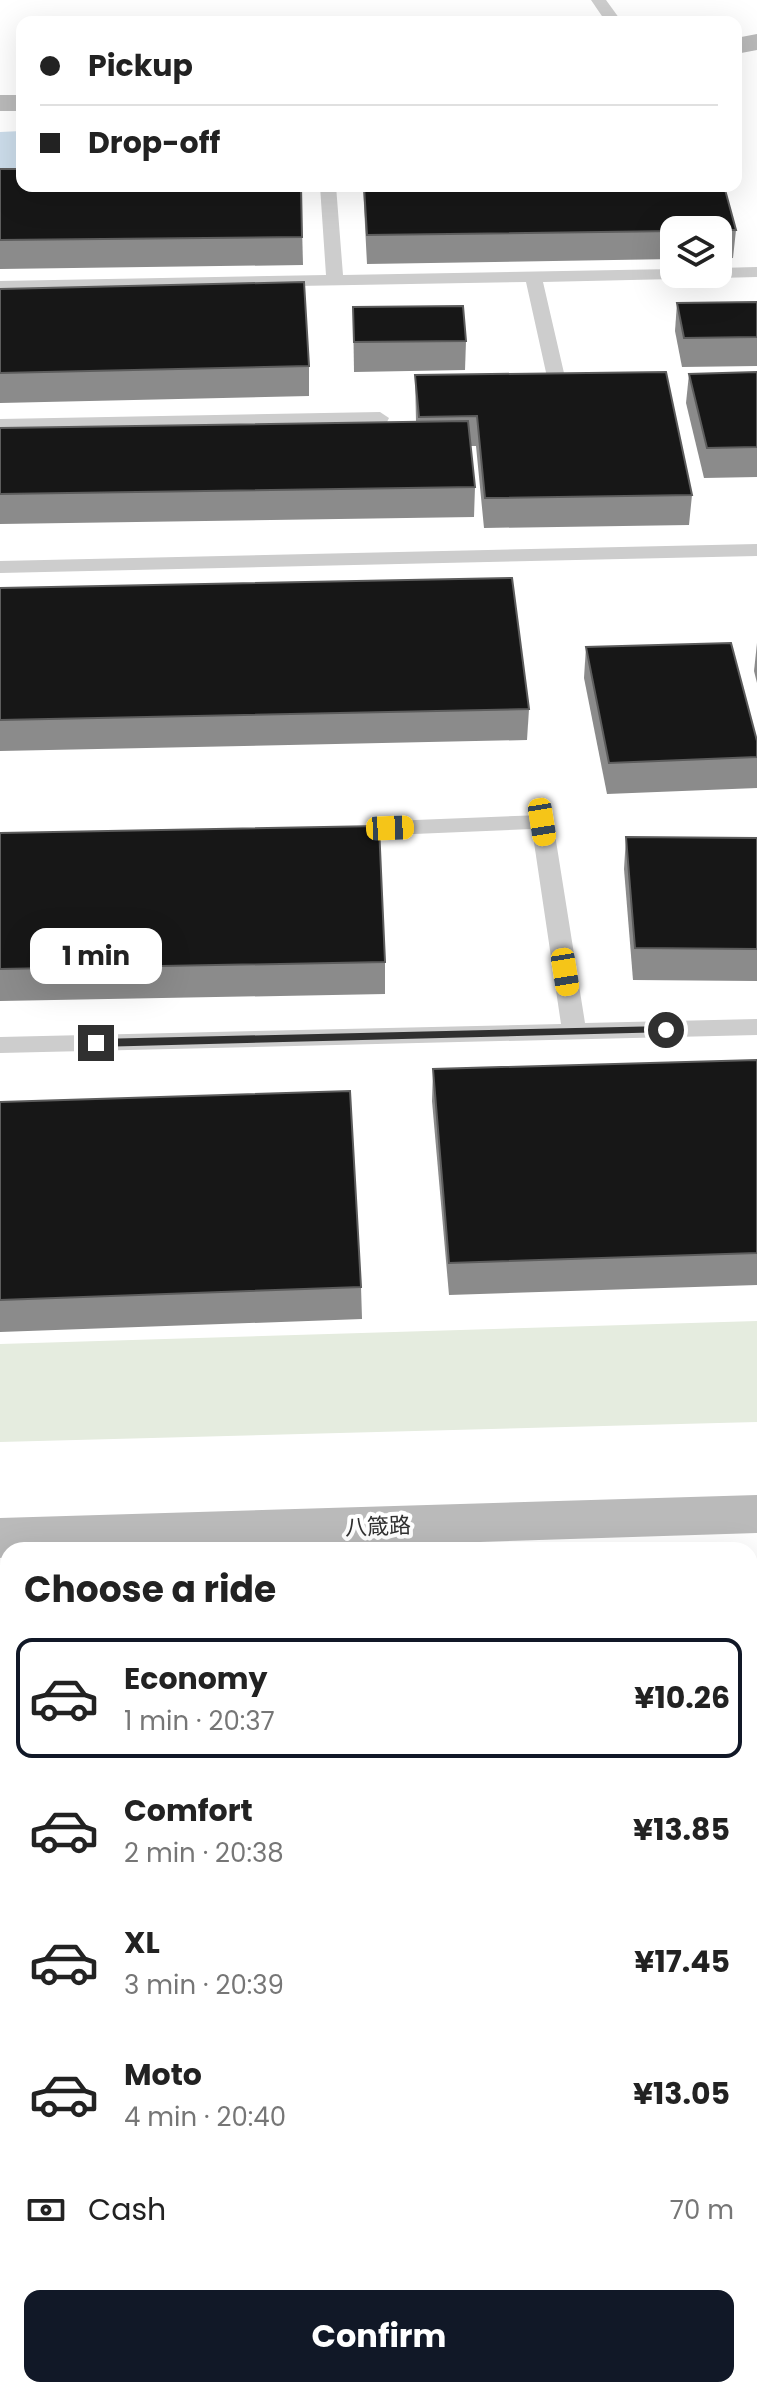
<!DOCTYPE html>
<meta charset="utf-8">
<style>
:root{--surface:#fff;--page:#f6f6f6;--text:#222;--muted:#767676;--line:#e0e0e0;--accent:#111827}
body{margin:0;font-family:Poppins,"Noto Sans SC",sans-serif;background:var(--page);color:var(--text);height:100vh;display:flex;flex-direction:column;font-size:30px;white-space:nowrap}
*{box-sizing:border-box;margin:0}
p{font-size:26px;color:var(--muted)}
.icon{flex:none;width:44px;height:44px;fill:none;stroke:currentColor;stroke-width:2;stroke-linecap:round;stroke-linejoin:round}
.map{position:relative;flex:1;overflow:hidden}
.panel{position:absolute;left:0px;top:1542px;width:758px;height:856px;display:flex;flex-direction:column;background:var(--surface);border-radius:24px 24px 0 0;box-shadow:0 8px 32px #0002}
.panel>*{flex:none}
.banner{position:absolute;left:16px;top:16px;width:726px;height:176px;border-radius:16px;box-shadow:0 8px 32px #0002;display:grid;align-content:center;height:176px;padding:0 24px;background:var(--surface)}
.controls{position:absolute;left:660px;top:216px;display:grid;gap:16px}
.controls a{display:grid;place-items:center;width:72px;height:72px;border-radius:16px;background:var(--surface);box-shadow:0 8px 32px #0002;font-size:40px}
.end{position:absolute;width:36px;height:36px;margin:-18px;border:10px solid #303030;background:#fff;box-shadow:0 0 0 4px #fff}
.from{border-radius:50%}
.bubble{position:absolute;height:56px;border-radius:16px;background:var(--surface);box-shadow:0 8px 32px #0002;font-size:26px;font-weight:700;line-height:56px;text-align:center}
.car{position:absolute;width:24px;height:48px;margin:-24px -12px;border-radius:10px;box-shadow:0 0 6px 2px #0007;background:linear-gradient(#f5c518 24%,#345 0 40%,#f5c518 0 76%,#345 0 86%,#f5c518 0)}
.banner b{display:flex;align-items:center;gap:28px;height:76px;font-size:30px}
.banner b+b{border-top:2px solid var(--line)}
.banner i{width:20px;height:20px;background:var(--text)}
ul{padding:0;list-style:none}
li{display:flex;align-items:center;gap:24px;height:120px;margin:0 16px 12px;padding:0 8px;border:4px solid transparent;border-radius:16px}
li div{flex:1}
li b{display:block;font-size:30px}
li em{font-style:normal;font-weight:700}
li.current{border-color:var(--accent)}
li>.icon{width:72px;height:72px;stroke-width:1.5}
h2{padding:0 24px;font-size:36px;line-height:96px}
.pay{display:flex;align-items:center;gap:20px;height:88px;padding:0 24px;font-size:30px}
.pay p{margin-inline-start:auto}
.button{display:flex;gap:16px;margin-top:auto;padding:16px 24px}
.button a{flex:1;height:92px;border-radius:16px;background:var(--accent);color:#fff;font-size:32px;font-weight:700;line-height:92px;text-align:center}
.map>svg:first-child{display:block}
.green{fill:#e5ecdf}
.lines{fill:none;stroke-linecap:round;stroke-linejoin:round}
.river{fill:#ccddeb;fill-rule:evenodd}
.lane{fill:#cdcdcd;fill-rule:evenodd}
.secondary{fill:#bababa;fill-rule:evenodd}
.wall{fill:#8b8b8b}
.building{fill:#171717;stroke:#5d5d5d;stroke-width:2}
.route{fill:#303030}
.labels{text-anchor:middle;stroke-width:8;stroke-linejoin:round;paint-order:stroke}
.street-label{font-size:22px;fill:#303030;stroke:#fff}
</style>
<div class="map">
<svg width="757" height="2398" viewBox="0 0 757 2398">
<rect width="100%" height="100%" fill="#fff"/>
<!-- green -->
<polygon class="green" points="757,1321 757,1422 0,1442 0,1344"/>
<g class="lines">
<!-- river -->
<polygon class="river" points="22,131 22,169 0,170 0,132"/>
<!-- lane -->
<g class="lane">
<polygon points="591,0 606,0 622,22 606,22"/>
<polygon points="320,186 336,186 343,275 674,269 674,274 683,274 674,279 543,282 567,386 558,392 549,386 526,282 0,291 0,281 326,275"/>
<polygon points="757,267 757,277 718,278 710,274 718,274 718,268"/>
<polygon points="380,412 389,418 387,422 0,431 0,419"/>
<polygon points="757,544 757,556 0,573 0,561"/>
<polygon points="542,815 550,817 553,822 585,1023 757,1019 757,1035 0,1053 0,1037 561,1024 532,829 390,835 382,833 379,828 382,823 390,821"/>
<rect x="750" y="1979" width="7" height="30"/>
<rect x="0" y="2007" width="8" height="30"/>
</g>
<!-- secondary -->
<g class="secondary">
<polygon points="757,34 757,50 736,54 736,38"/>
<rect x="0" y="95" width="22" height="16"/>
<polygon points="757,1495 757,1533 236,1550 8,1550 8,1557 0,1558 0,1518"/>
</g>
</g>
<!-- wall -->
<g class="wall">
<polygon points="0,169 301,186 303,265 0,269"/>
<polygon points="363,186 724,186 736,230 733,258 718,259 718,230 674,230 674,259 367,264"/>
<polygon points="0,289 309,366 309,396 0,403"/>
<polygon points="757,302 757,366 682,367 675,331 677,303"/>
<polygon points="353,307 466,341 465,370 354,372"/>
<polygon points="757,372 757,477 704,478 686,403 689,374"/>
<polygon points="415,375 692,495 689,525 484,528 476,446 470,446 475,487 474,517 0,524 0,428 416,422"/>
<polygon points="0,588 529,709 527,740 0,751"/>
<polygon points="757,643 757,683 754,671"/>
<polygon points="586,647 757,741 757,788 607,794 584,678"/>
<polygon points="0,833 385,962 385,994 0,1001"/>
<polygon points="626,837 757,838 757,981 633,980 624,869"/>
<polygon points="757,1060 757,1285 449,1295 432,1101 433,1069"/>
<polygon points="0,1102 361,1287 362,1319 0,1332"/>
</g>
<!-- building -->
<g class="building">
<polygon points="0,169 22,169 22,186 301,186 302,237 0,240"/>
<polygon points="364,186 724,186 736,230 674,230 674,231 367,235"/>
<polygon points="304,282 309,366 0,373 0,289"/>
<polygon points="757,302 757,337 684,338 677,303"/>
<polygon points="463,306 466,341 354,342 353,307"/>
<polygon points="666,372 692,495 485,498 477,416 419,417 415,375"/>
<polygon points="757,372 757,447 707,448 689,374"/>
<polygon points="468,421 475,487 0,494 0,428"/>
<polygon points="512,578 529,709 0,720 0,588"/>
<polygon points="731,643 757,741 757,757 609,763 586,647"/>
<polygon points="379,826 385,962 0,969 0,833"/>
<polygon points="626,837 757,838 757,949 635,948"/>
<polygon points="757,1060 757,1253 449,1263 433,1069"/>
<polygon points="350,1091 361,1287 0,1300 0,1102"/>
</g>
<!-- route -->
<polygon class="route" points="666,1026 670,1027 670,1032 96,1047 90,1043 96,1039"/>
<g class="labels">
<!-- street labels -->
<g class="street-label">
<text transform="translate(378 1526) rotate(-2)" y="8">八箴路</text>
</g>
</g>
</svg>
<div class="controls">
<a><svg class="icon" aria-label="layers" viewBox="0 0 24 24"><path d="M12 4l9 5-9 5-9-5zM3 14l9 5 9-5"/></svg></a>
</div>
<i class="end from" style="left:666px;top:1030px"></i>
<i class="end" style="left:96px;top:1043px"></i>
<div class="bubble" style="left:30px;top:928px;width:132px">1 min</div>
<i class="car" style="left:542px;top:822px;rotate:171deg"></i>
<i class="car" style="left:390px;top:828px;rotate:88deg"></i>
<i class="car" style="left:565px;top:972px;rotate:171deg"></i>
<div class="banner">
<b><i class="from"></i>Pickup</b>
<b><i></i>Drop-off</b>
</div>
<section class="panel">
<h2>Choose a ride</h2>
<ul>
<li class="current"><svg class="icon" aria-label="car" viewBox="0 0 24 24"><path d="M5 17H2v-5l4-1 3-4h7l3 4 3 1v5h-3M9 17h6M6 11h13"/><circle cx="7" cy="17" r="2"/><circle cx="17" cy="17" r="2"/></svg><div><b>Economy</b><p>1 min · 20:37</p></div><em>¥10.26</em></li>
<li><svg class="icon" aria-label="car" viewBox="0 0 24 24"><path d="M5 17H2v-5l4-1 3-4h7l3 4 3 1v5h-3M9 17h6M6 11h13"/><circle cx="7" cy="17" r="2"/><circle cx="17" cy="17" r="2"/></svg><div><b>Comfort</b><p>2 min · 20:38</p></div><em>¥13.85</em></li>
<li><svg class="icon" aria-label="car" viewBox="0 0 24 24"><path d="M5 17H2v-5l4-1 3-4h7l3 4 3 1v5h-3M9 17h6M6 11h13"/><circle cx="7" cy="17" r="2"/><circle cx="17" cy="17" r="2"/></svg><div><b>XL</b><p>3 min · 20:39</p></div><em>¥17.45</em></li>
<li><svg class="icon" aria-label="car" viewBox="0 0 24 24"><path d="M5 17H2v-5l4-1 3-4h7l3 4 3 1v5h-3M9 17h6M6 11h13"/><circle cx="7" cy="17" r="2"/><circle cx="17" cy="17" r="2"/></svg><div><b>Moto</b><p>4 min · 20:40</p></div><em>¥13.05</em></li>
</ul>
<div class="pay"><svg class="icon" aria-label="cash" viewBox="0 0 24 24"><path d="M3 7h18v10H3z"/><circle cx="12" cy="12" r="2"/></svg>Cash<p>70 m</p></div>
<div class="button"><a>Confirm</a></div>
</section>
</div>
